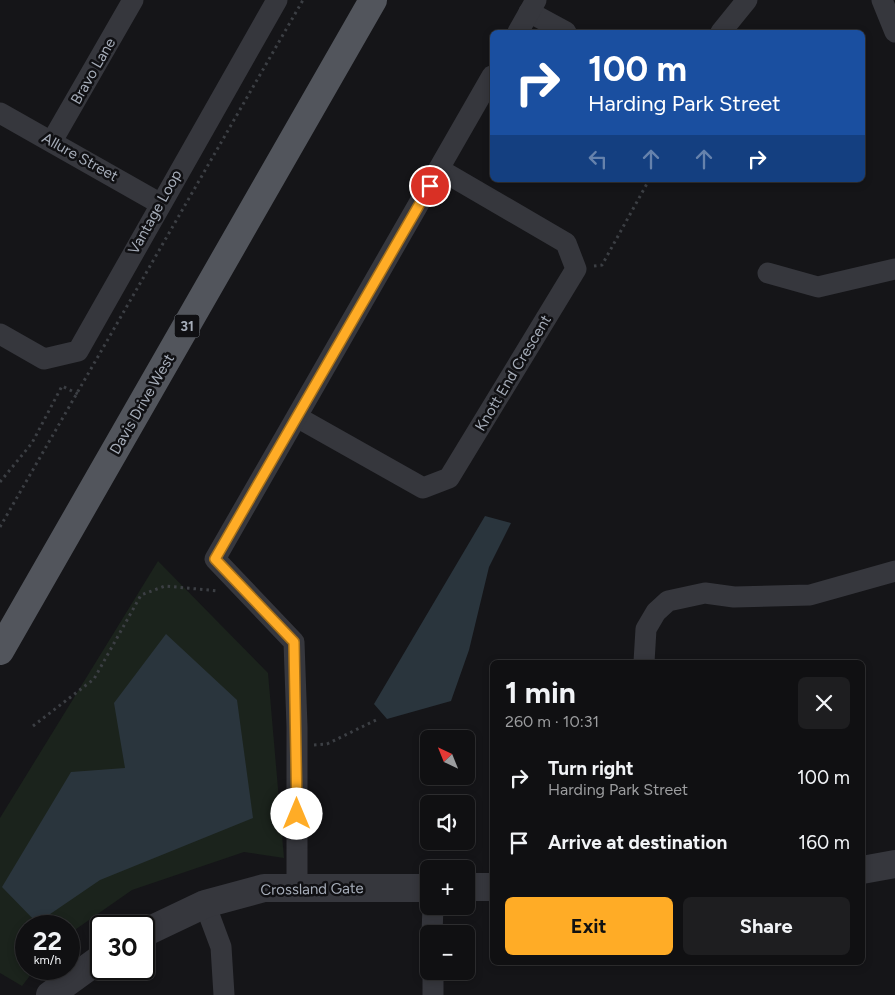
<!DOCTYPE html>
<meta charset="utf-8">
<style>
:root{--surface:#101012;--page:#1e1e20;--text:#f1f3f6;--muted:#9c9d9f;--line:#303032;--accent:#ffac26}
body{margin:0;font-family:Figtree,sans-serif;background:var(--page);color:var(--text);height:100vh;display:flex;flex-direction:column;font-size:19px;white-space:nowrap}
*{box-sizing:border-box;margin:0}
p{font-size:16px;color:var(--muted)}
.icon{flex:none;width:28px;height:28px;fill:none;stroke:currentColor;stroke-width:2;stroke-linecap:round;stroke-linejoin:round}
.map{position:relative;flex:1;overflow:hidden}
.sheet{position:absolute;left:490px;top:660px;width:375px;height:305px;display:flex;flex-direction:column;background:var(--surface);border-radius:8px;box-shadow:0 2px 8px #0003,0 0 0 1px var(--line)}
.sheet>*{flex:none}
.top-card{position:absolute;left:490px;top:30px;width:375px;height:152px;border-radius:8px;box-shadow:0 2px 8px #0003,0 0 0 1px var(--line);background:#1a4fa0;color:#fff;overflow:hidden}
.needle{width:32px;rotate:317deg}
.fabs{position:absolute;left:420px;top:730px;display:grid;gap:10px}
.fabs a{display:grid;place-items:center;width:55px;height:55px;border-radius:8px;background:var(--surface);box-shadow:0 2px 8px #0003,0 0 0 1px var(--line);font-size:25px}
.speed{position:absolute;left:15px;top:915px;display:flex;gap:10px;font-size:25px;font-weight:700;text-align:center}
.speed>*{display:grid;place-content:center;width:65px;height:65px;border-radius:50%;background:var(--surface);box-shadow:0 2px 8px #0003,0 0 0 1px var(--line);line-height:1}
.speed small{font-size:12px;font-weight:400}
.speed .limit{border:2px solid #111;border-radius:8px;background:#fff;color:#111}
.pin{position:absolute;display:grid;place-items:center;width:42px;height:42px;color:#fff;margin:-21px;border:2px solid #fff;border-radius:50%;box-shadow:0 1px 5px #0007}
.me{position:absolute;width:55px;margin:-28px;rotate:0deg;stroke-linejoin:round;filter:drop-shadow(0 0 4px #0008)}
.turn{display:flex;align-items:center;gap:18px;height:105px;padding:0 15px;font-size:22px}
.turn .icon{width:65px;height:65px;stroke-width:2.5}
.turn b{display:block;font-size:35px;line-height:42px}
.lanes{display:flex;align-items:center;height:48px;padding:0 15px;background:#0003;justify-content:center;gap:25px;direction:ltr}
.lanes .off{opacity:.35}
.round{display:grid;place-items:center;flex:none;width:52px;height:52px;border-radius:8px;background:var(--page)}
.overview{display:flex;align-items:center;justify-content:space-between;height:85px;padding:0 15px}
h1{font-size:30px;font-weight:700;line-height:38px}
.primary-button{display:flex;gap:10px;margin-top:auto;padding:10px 15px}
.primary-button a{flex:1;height:58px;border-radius:8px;background:var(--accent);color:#111;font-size:20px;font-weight:700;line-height:58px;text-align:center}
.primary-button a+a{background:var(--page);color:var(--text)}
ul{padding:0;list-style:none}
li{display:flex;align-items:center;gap:15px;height:65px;padding:0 15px}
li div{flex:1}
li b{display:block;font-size:19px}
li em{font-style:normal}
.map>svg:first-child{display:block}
.green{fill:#1b231c}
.water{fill:#2a353d}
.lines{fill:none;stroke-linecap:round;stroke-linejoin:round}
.path{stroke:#3c3f44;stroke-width:3;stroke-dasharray:2.5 4;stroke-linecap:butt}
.minor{stroke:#36373d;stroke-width:21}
.tertiary{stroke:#36373d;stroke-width:28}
.primary{stroke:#52555c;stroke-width:28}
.route-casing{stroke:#a67019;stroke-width:12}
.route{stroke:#ffac26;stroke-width:9}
.labels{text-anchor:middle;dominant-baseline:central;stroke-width:5;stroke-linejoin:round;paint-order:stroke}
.shield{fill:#101013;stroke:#797e87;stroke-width:1}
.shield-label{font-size:14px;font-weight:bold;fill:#a6adb9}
.street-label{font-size:15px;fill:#a6adb9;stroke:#101013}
</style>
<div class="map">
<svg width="895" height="995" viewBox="0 0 895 995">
<rect width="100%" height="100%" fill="#151518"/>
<polygon class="green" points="158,561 268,673 284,858 244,852 132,890 69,934 69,926 26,926 26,969 35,969 22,986 0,973 0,818"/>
<g class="water">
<polygon points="485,516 511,523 489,567 469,650 451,701 387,719 374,704"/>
<polygon points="166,634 237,700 253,818 100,880 37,923 2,887 71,772 125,768 114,703"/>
</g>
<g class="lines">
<g class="path">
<polyline points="594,266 602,265 649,180"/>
<polyline points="0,482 32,443 62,386 78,394"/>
<polyline points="0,527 303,0"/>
<polyline points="33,726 94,679 141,595 165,586 219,591"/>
<polyline points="314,745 327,744 376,720"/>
</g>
<g class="minor">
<polyline points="882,0 895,32"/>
<polyline points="529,12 566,32"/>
<polyline points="518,32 536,0"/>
<polyline points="721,32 747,0"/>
<polyline points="0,113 159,203"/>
<polyline points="52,141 133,0"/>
<polyline points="768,273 818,287 895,269"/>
<polyline points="0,334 44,359 78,351 277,0"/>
<polyline points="297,417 423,488 449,478 576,269 566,243 439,169"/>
<polyline points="644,662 646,629 656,612 668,601 705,593 734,597 810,595 895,571"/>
<polyline points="297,887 297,727 294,642 215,559 492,76"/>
<polyline points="205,904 221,947 224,995"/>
<polyline points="432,934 433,906"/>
<polyline points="433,971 433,995"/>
</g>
<g class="tertiary">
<polyline points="862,870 895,864"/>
<polyline points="466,887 492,887"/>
<polyline points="144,933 205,904 264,888 429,888"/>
<polyline points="50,995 101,958"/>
</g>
<polyline class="primary" points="0,651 373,0"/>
</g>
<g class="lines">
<defs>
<polyline id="route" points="297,814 294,642 215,559 430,186"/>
</defs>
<use href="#route" class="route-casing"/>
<use href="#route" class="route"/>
</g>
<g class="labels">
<rect class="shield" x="174.5" y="314.5" width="25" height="23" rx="4"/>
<g class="shield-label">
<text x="187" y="326">31</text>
</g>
<g class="street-label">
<text transform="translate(93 71) rotate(-60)">Bravo Lane</text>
<text transform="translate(80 157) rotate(29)">Allure Street</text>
<text transform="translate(155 212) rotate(-61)">Vantage Loop</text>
<text transform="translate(513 373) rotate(-59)">Knott End Crescent</text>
<text transform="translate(142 404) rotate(-60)">Davis Drive West</text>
<text transform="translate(312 889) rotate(-1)">Crossland Gate</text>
</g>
</g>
</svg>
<div class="fabs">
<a><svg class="needle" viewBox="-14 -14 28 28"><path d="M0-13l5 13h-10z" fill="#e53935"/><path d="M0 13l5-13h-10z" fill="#9c9d9f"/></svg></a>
<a><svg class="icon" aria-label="sound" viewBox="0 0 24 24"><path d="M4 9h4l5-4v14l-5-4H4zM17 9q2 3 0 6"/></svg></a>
<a>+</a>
<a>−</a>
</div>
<div class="speed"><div>22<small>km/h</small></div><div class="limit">30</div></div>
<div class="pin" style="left:430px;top:186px;background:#d93025"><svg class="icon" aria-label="arrive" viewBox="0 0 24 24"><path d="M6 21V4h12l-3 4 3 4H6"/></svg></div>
<svg class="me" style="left:297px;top:814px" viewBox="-20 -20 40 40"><circle r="19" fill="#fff"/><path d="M0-13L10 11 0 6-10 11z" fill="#ffac26"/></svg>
<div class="top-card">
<div class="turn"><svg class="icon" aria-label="right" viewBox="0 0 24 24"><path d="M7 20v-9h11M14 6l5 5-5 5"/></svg><div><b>100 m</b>Harding Park Street</div></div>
<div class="lanes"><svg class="icon off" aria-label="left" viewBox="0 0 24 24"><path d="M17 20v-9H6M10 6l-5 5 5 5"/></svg><svg class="icon off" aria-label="ahead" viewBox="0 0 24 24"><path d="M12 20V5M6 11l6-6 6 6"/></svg><svg class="icon off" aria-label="ahead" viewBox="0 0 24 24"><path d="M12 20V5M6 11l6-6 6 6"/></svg><svg class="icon" aria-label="right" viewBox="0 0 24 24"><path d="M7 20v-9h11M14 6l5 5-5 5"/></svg></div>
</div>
<section class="sheet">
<div class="overview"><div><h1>1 min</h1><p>260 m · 10:31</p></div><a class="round"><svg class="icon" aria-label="close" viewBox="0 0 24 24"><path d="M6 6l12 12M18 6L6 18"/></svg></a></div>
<ul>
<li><svg class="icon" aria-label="right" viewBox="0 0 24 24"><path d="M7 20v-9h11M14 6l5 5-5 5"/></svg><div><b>Turn right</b><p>Harding Park Street</p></div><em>100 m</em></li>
<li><svg class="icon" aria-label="arrive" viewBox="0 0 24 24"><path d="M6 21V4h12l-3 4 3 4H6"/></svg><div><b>Arrive at destination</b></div><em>160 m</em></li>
</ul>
<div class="primary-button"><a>Exit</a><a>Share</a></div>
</section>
</div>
